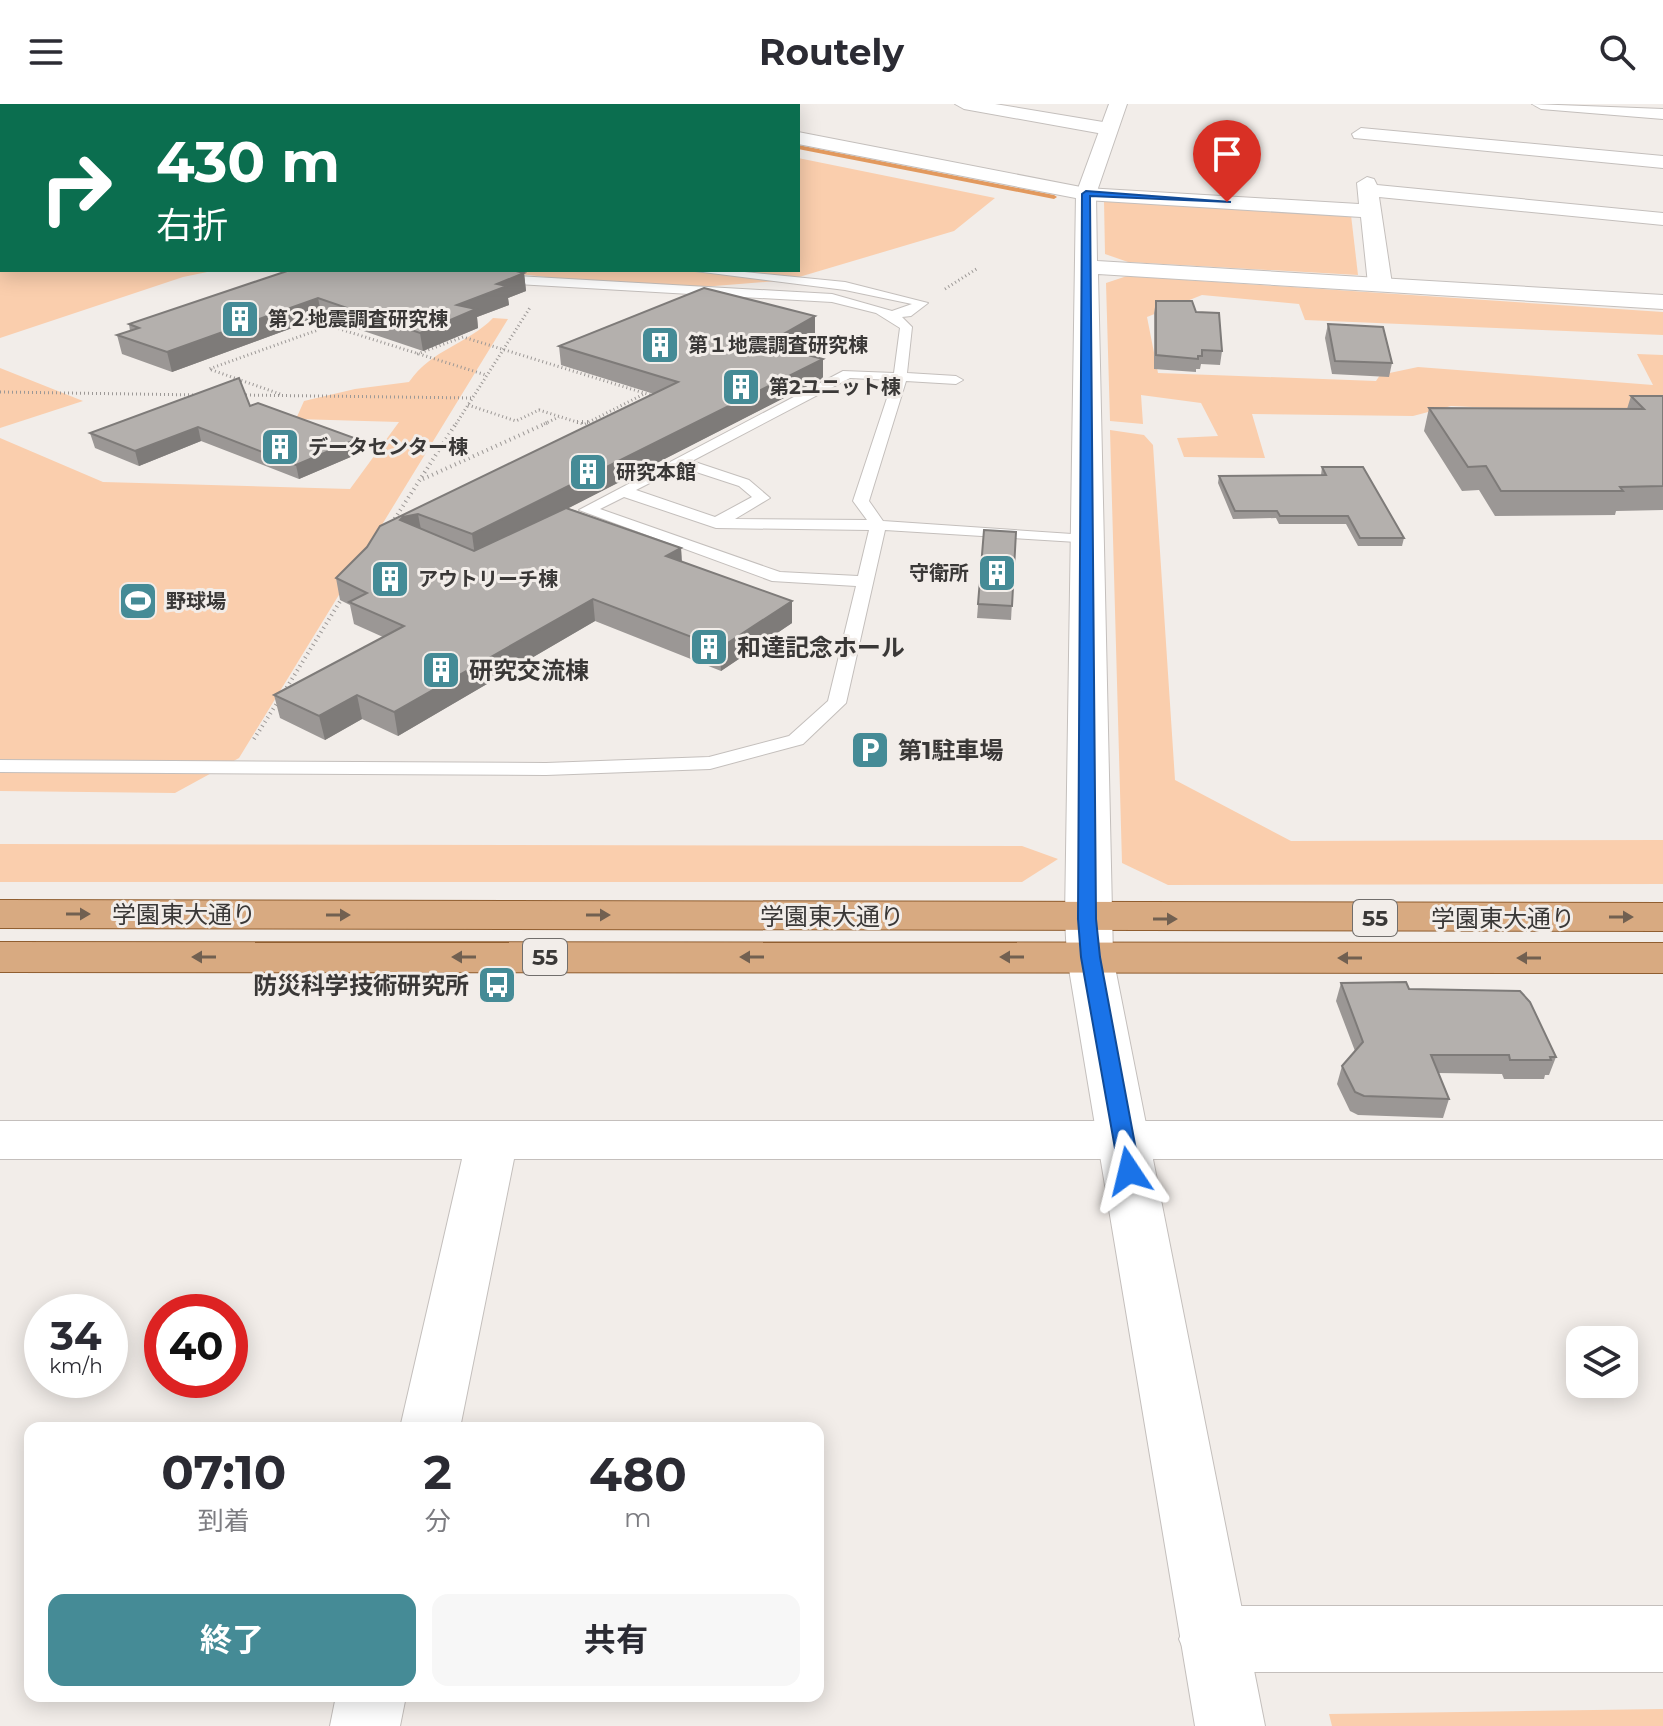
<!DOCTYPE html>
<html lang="ja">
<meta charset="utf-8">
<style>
:root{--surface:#fff;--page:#f7f7f7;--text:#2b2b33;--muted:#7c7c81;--accent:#458b96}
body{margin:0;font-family:Montserrat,"Noto Sans JP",sans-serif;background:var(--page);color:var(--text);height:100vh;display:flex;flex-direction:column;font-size:30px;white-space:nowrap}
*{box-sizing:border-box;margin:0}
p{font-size:26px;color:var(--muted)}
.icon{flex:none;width:44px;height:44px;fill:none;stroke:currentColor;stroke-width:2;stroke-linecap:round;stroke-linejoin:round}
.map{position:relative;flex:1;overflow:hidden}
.panel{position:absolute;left:24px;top:1318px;width:800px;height:280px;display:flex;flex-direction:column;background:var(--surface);border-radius:16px;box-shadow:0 4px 20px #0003}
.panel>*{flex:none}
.top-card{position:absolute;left:0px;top:0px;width:800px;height:168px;box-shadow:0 4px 20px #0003;background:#0b6e4f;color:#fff;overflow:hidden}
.fabs{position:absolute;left:1566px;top:1222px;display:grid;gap:16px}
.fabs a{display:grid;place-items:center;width:72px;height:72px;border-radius:16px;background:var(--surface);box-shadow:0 4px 20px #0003;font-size:40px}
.speed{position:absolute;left:24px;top:1190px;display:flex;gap:16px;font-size:40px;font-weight:700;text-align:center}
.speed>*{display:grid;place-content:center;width:104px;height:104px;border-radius:50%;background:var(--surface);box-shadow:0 4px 20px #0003;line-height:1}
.speed small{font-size:20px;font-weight:400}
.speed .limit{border:12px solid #d22;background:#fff;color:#111}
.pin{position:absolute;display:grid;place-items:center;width:68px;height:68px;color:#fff;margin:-82px -34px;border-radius:50% 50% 50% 0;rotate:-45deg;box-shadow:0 0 8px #0007}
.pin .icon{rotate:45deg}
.me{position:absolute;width:88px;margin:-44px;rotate:350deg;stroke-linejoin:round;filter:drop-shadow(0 0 6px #0008)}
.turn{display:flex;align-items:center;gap:28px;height:168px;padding:0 24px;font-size:36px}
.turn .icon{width:104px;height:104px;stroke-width:2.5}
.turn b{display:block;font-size:56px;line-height:68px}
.eta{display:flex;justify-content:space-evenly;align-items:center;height:136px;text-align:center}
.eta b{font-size:48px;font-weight:700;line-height:56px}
.primary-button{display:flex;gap:16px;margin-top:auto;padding:16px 24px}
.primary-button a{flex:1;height:92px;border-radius:16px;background:var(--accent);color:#fff;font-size:32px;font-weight:700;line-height:92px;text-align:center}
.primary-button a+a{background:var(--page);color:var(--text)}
header{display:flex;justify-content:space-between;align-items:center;height:104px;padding:0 24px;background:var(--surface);font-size:36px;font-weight:700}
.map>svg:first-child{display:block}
.green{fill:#facead}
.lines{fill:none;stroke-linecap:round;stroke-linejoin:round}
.stream{fill:#e2995e;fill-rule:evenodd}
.service-casing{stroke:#c4bfbc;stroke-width:2}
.minor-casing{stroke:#c4bfbc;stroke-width:2}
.tertiary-casing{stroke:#c4bfbc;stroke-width:2}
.primary-casing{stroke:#905e30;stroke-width:2}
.path-far1{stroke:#9c9896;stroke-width:3;stroke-dasharray:1 3;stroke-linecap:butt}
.path{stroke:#9c9896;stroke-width:4;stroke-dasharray:1 4;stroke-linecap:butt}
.service{fill:#fff;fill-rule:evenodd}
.minor{fill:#fff;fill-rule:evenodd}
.tertiary{fill:#fff;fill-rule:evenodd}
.primary{fill:#d8aa81;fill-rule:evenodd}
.wall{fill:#9b9795}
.shaded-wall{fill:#7e7b79}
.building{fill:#b4b0ad;stroke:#7e7b79;stroke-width:2}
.oneway{fill:#716051}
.route{fill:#1a73e8;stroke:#114b97;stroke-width:2}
.labels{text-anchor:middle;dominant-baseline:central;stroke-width:6;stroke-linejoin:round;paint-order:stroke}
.far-poi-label{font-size:20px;font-weight:bold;fill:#3a3837;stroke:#f2ede9;text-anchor:start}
.shield{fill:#f2ede9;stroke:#716e6c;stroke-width:2}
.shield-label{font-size:22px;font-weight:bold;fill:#3a3837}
.poi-label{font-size:24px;font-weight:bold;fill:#3a3837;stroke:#f2ede9;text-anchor:start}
.street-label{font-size:24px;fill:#3a3837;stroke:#f2ede9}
</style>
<header><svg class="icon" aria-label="menu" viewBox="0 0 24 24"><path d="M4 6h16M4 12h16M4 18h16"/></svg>Routely<svg class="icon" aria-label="search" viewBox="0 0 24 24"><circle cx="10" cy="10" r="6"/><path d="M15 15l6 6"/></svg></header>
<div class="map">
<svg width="1663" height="1622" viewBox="0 0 1663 1622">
<rect width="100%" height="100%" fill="#f2ede9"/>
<g class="green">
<polygon points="82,0 531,0 541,2 90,2"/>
<polygon points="798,54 995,94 954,127 789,176 665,186 484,166 798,166"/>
<polygon points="1104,96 1351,111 1358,171 1128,158 1105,150"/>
<polygon points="0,147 2,166 217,166 183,173 0,234"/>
<polygon points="1127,172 1663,208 1663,231 1305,216 1299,200 1202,191 1147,213 1158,269 1376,277 1380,271 1418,263 1653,281 1637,250 1663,251 1663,312 1451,302 1413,312 1252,310 1265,354 1184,353 1177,334 1218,332 1201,299 1141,291 1143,320 1110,317 1106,179"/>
<path d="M493 214 508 215 239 654 175 689 0 687V334L103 378 350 385 399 318 296 315 304 297 355 285 409 278C432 245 468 240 493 214Z"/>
<polygon points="0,264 83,297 0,324"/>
<polygon points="1110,326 1144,331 1153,341 1175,676 1291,737 1663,736 1663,780 1168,781 1122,759"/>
<polygon points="0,740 1022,742 1058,755 1022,778 0,778"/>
<polygon points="1663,1605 1663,1622 1332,1622 1329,1610"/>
</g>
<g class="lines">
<polygon class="stream" points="798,41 1054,91 1057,93 1054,95 798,45"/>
<defs>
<g id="service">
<polygon points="0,0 5,0 6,2 0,5"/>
<polygon points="2,35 2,41 0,42 0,36"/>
<rect x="0" y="141" width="2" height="6"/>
<path d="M725 166 845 178 928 199 911 212 902 213 912 223 907 269 956 272 963 276 956 280 906 277 869 397 883 417 1087 431 1095 436 1093 439 885 426 846 599 803 640 710 665 546 671 0 668V656L546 659 709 653 789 632 828 597 856 482 772 477 579 406 843 267 894 269 900 224 876 209 832 198 498 179 492 175 498 171 832 190 892 207 912 200 845 186 695 167ZM850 274 893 276 853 397 867 416 735 415 770 394 749 376 692 357ZM681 363 739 382 752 393 715 413 636 386ZM624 393 716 424 869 426 858 472 780 468 600 405Z"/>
</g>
<g id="minor">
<polygon points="535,0 562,0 563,2 537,2"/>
<polygon points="614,0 642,0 643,2 616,2"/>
<polygon points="955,0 995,0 1109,19 1118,25 1109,31 964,5"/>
<polygon points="1532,0 1663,5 1663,15 1541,5"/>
<polygon points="1361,24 1663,52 1663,64 1354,34 1352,30"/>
<polygon points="798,28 1086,84 1359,100 1357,79 1367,73 1374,75 1377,81 1663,109 1663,121 1379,93 1392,180 1380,187 1368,180 1361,113 1086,96 798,40"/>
<polygon points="0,1017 1663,1017 1663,1055 514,1055 460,1324 400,1324 462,1055 0,1055"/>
<polygon points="1213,1502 1663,1502 1663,1568 1213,1568 1189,1558 1179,1535 1189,1512"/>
<polygon points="336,1592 406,1592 400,1622 330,1622"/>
</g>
<polygon id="tertiary" points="1109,0 1127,0 1096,90 1097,157 1663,191 1663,205 1098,170 1113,853 1265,1622 1195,1622 1067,853 1065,815 1076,90"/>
<g id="primary">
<polygon points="0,796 1663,799 1663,827 0,824"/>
<polygon points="0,838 1663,839 1663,869 0,868"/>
</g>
</defs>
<use href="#service" class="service-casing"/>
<use href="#minor" class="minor-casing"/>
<use href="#tertiary" class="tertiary-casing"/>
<use href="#primary" class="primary-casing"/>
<g class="path-far1">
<polyline points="945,185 978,164"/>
<polyline points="308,215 486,271"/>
<polyline points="417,250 463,233 657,293"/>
<polyline points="0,288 200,291"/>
<polyline points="280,290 209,265 329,222"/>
<polyline points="242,291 472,294"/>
<polyline points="468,301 516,317 539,306 583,320"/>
<polyline points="456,320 531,202"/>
<polyline points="544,320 559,313"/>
<polyline points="585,320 644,290"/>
</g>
<g class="path">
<polyline points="577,318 589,318"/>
<polyline points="423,375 549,318"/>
<polyline points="392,419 457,318"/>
<polyline points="284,588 344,491"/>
<polyline points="254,635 279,596"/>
</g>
<use href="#service" class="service"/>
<use href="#minor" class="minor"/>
<use href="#tertiary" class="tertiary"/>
<use href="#primary" class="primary"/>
</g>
<g class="wall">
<polygon points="290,166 524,169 526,187 508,194 509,201 477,213 478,224 423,247 322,213 172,268 122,250 117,231 130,227 129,220"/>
<polygon points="1156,197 1196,208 1222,247 1220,261 1201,260 1200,265 1196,265 1196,268 1154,265 1154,209"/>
<polygon points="815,212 815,230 788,246 823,255 823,274 568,404 681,444 682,458 792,519 721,567 595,517 398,632 362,615 325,636 280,614 274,591 383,533 354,520 350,501 340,496 336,474 367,443 380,422 654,290 561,261 559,242"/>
<polygon points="1328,220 1392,259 1389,273 1332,270 1325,234"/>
<polygon points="1631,292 1663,292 1663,406 1616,407 1615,411 1495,412 1479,386 1462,387 1424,327 1429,304 1627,305"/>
<polygon points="250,302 360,349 299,375 201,337 139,362 95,344 90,329"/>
<polygon points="1322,363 1404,434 1402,442 1358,442 1346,420 1279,420 1276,414 1233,415 1218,379 1219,372 1321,371"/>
<polygon points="984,426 1016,428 1011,516 977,514"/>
<polygon points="1341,879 1409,885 1556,953 1549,971 1545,971 1544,975 1504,975 1502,970 1438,969 1449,995 1443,1014 1358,1011 1350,1007 1337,980 1342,962 1355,947 1336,897"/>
</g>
<g class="shaded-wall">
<polygon points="524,169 526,187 508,194 509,201 477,213 478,224 423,247 420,229 457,201 497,180"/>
<polygon points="318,194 322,213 172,268 167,248"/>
<polygon points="815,212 815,230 766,259 766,240"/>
<polygon points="823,255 823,274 475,452 472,430"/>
<polygon points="198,323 201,337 139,362 135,347"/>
<polygon points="357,335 360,349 299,375 296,361"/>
<polygon points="418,410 422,431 400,416 403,413"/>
<polygon points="681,444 682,466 666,452"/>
<polygon points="593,495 595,517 398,632 394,608"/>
<polygon points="792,497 792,519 721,567 720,544"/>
<polygon points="357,591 362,615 325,636 319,612"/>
</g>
<g class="building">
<polygon points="290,166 512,166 524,169 497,180 507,182 457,201 476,205 420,229 318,194 167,248 117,231 139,224 129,220"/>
<polygon points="704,184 815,212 766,240 823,255 472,430 418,410 403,413 400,416 474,447 566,404 681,444 666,452 792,497 720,544 593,495 394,608 357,591 319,612 274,591 404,522 349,498 367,489 336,474 367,443 380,422 678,278 559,242"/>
<polygon points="1156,197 1192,197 1196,208 1219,209 1222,247 1202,246 1202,252 1198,252 1198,255 1156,251"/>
<polygon points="1328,220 1383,223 1392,259 1335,257"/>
<polygon points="239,274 250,302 258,299 357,335 296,361 198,323 135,347 90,329"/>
<polygon points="1631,292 1663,292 1663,382 1620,383 1623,387 1501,387 1486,362 1468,363 1429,304 1644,305"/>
<polygon points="1322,363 1363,363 1404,434 1360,434 1348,412 1280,412 1277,407 1235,407 1219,372 1326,371"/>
<polygon points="984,426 1016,428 1012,502 978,500"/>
<polygon points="1406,878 1409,885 1520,887 1530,898 1556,953 1550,953 1551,956 1510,956 1509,951 1431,951 1449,995 1364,992 1355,988 1342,962 1363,938 1341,879"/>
</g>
<defs><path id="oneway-solid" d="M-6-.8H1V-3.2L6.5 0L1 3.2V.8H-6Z" transform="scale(2)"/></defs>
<g class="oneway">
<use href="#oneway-solid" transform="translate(78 810)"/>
<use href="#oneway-solid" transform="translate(338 811)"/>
<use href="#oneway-solid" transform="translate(598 811)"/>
<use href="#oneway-solid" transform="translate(1621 813)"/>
<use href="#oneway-solid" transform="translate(1165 815)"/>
<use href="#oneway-solid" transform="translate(204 853) rotate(180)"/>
<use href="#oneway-solid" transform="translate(464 853) rotate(180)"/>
<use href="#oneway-solid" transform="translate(752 853) rotate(180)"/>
<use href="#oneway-solid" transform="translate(1012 853) rotate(180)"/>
<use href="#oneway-solid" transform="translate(1350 854) rotate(-180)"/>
<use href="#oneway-solid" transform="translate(1529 854) rotate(-180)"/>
</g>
<polygon class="route" points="1086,87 1231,98 1090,92 1096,815 1100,853 1140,1067 1129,1075 1119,1067 1081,853 1078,815 1082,90"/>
<defs>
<symbol id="building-square" viewBox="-11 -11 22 22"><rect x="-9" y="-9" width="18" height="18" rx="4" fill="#458b96" stroke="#f2ede9"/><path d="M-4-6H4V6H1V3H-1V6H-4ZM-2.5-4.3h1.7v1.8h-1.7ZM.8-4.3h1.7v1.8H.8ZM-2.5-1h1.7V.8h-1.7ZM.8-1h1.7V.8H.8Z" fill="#fff"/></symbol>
<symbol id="stadium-square" viewBox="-11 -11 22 22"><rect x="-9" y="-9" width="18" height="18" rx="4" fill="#458b96" stroke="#f2ede9"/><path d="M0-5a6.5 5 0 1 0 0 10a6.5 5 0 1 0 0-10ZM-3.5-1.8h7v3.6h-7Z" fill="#fff"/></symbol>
<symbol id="parking-square" viewBox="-11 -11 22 22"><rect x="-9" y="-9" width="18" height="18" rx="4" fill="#458b96" stroke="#f2ede9"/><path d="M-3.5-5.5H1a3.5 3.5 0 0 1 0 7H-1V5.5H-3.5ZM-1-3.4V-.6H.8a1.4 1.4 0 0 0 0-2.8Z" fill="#fff"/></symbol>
<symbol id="bus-square" viewBox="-11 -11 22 22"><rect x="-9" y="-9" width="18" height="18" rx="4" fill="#458b96" stroke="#f2ede9"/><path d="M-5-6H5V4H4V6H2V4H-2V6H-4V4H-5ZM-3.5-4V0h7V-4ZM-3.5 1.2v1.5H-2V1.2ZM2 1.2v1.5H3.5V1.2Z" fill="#fff"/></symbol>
</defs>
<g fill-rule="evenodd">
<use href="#building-square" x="218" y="193" width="44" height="44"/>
<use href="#building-square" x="638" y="219" width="44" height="44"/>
<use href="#building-square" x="719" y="261" width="44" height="44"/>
<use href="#building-square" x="258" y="321" width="44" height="44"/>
<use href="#building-square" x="566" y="346" width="44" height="44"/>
<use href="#building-square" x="975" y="447" width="44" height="44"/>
<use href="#building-square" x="368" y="453" width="44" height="44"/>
<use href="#stadium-square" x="116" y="475" width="44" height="44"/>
<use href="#building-square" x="687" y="521" width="44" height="44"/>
<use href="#building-square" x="419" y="544" width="44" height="44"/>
<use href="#parking-square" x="848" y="624" width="44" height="44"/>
<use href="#bus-square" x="475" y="859" width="44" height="44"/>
</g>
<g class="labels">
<g class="far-poi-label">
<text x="268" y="215">第２地震調査研究棟</text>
<text x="688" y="241">第１地震調査研究棟</text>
<text x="769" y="283">第2ユニット棟</text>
<text x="308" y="343">データセンター棟</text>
<text x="616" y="368">研究本館</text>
<text x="969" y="469" text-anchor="end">守衛所</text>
<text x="418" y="475">アウトリーチ棟</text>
<text x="166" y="497">野球場</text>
</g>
<g class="shield">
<rect x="1353" y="796" width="44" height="36" rx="6"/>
<rect x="523" y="835" width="44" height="36" rx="6"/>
</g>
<g class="shield-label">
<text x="1375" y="814">55</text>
<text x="545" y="853">55</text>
</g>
<g class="poi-label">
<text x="737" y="543">和達記念ホール</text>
<text x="469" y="566">研究交流棟</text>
<text x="898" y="646">第1駐車場</text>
<text x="469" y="881" text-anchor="end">防災科学技術研究所</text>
</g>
<g class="street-label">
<text x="184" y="810">学園東大通り</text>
<text x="832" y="812">学園東大通り</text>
<text x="1503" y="814">学園東大通り</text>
</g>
</g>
</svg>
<div class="fabs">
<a><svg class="icon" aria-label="layers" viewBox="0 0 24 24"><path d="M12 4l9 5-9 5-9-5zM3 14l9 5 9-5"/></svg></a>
</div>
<div class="speed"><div>34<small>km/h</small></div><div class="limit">40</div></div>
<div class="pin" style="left:1227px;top:98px;background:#d93025"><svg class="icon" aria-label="arrive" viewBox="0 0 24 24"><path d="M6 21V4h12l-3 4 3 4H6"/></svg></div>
<svg class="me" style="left:1129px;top:1067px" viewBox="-20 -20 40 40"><path d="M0-17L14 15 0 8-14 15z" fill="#1a73e8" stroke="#fff" stroke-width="4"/></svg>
<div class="top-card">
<div class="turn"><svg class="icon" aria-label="right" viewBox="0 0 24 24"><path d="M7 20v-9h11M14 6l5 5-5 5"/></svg><div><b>430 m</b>右折</div></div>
</div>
<section class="panel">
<div class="eta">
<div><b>07:10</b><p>到着</p></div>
<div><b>2</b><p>分</p></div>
<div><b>480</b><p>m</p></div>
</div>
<div class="primary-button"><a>終了</a><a>共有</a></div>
</section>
</div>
